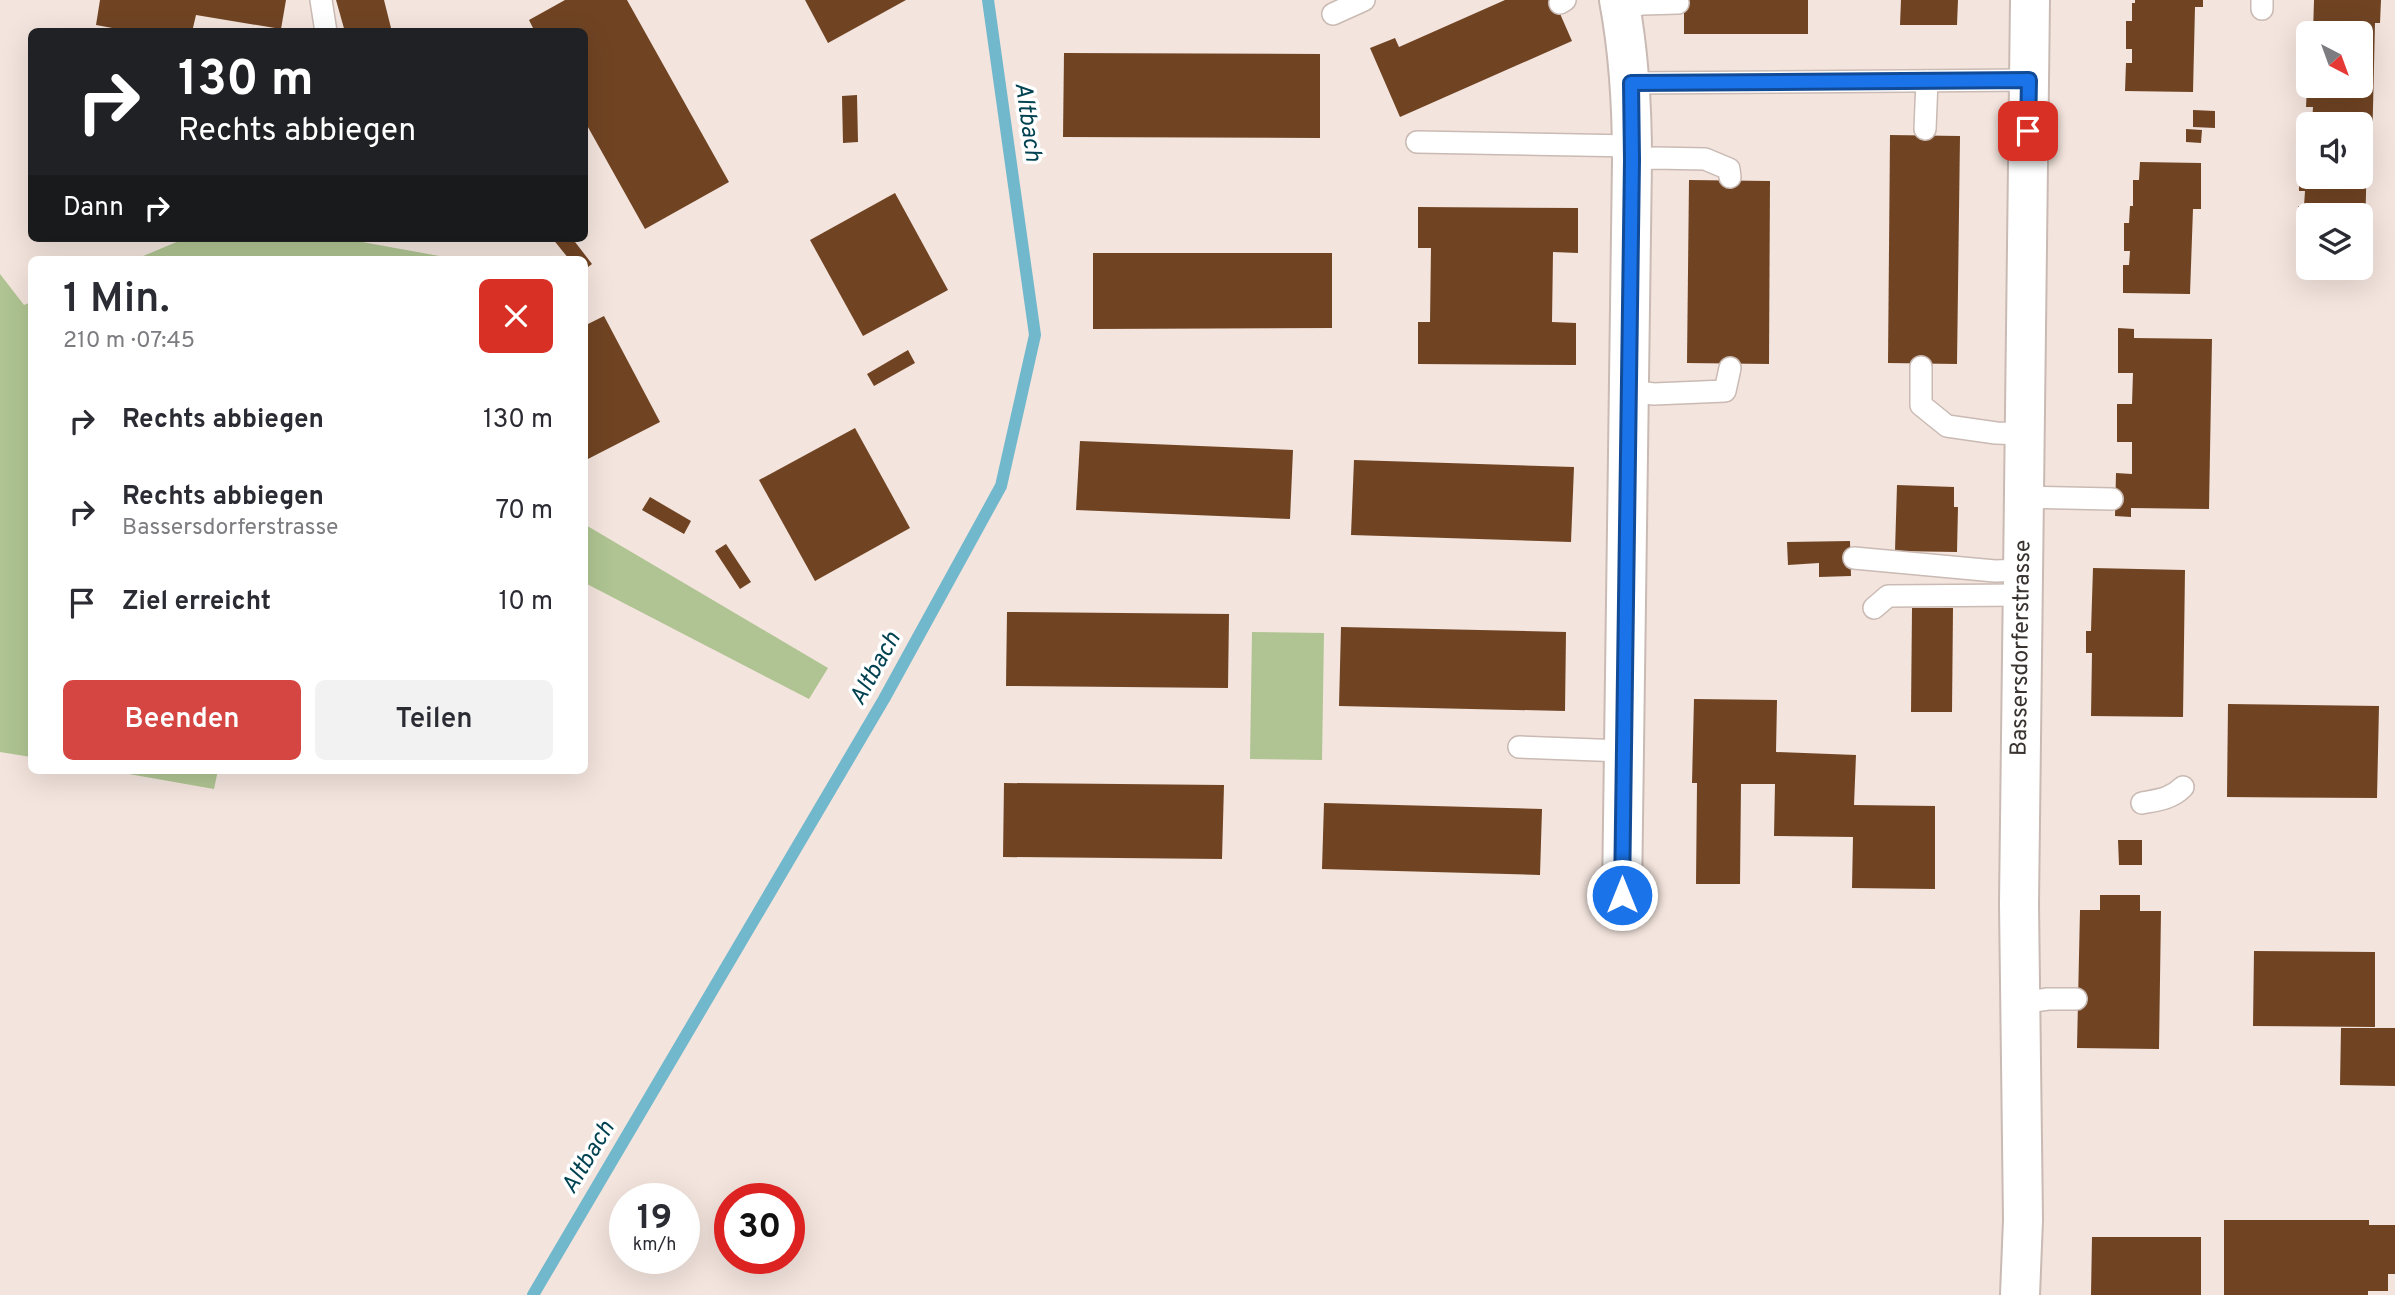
<!DOCTYPE html>
<html lang="de">
<meta charset="utf-8">
<style>
:root{--surface:#fff;--page:#f2f2f3;--text:#2b2b33;--muted:#7c7c81;--accent:#d54642}
body{margin:0;font-family:Overpass,sans-serif;background:var(--page);color:var(--text);height:100vh;display:flex;flex-direction:column;font-size:26px;white-space:nowrap}
*{box-sizing:border-box;margin:0}
p{font-size:23px;color:var(--muted)}
.icon{flex:none;width:38px;height:38px;fill:none;stroke:currentColor;stroke-width:2;stroke-linecap:round;stroke-linejoin:round}
.map{position:relative;flex:1;overflow:hidden}
.drawer{position:absolute;left:28px;top:256px;width:560px;height:518px;display:flex;flex-direction:column;background:var(--surface);border-radius:10px;box-shadow:0 7px 28px #0002}
.drawer>*{flex:none}
.top-card{position:absolute;left:28px;top:28px;width:560px;height:214px;border-radius:10px;box-shadow:0 7px 28px #0002;background:#202124;color:#fff;overflow:hidden}
.needle{width:46px;rotate:139deg}
.tools{position:absolute;left:2296px;top:21px;display:grid;gap:14px}
.tools a{display:grid;place-items:center;width:77px;height:77px;border-radius:10px;background:var(--surface);box-shadow:0 7px 28px #0002;font-size:35px}
.speed{position:absolute;left:609px;top:1183px;display:flex;gap:14px;font-size:35px;font-weight:700;text-align:center}
.speed>*{display:grid;place-content:center;width:91px;height:91px;border-radius:50%;background:var(--surface);box-shadow:0 7px 28px #0002;line-height:1}
.speed small{font-size:18px;font-weight:400}
.speed .limit{border:10px solid #d22;background:#fff;color:#111}
.pin{position:absolute;display:grid;place-items:center;width:60px;height:60px;color:#fff;margin:-30px;border-radius:14px;box-shadow:0 4px 10px #0006}
.me{position:absolute;width:77px;margin:-38px;rotate:0deg;stroke-linejoin:round;filter:drop-shadow(0 0 5px #0008)}
.turn{display:flex;align-items:center;gap:24px;height:147px;padding:0 35px;font-size:32px}
.turn .icon{width:91px;height:91px;stroke-width:2.5}
.turn b{display:block;font-size:49px;line-height:60px}
.then{display:flex;align-items:center;height:66px;padding:0 35px;background:#0003;gap:14px;font-size:26px}
.round{display:grid;place-items:center;flex:none;width:74px;height:74px;border-radius:10px;background:var(--page)}
.summary{display:flex;align-items:center;justify-content:space-between;height:119px;padding:0 35px}
h1{font-size:42px;font-weight:600;line-height:52px}
.primary-button{display:flex;gap:14px;margin-top:auto;padding:14px 35px}
.primary-button a{flex:1;height:80px;border-radius:10px;background:var(--accent);color:#fff;font-size:28px;font-weight:600;line-height:80px;text-align:center}
.primary-button a+a{background:var(--page);color:var(--text)}
ul{padding:0;list-style:none}
li{display:flex;align-items:center;gap:21px;height:91px;padding:0 35px}
li div{flex:1}
li b{display:block;font-size:26px}
li em{font-style:normal}
.map>svg:first-child{display:block}
.green{fill:#afc492}
.lines{fill:none;stroke-linecap:round;stroke-linejoin:round}
.stream{stroke:#71b8cc;stroke-width:12}
.building{fill:#704423}
.service-casing{stroke:#c9bab3;stroke-width:24}
.minor-casing{stroke:#c9bab3;stroke-width:42}
.tertiary-casing{stroke:#c9bab3;stroke-width:42}
.service{stroke:#fff;stroke-width:21}
.minor{stroke:#fff;stroke-width:38}
.tertiary{stroke:#fff;stroke-width:38}
.route-casing{stroke:#114b97;stroke-width:18}
.route{stroke:#1a73e8;stroke-width:12}
.labels{text-anchor:middle;dominant-baseline:central;stroke-width:7;stroke-linejoin:round;paint-order:stroke}
.street-label{font-size:23px;fill:#393330;stroke:#fff}
.water-label{font-size:24px;font-style:italic;fill:#004251;stroke:#fff}
</style>
<div class="map">
<svg width="2395" height="1295" viewBox="0 0 2395 1295">
<rect width="100%" height="100%" fill="#f3e4dd"/>
<g class="green">
<polygon points="186,238 340,238 456,259 136,259"/>
<polygon points="0,274 24,305 31,302 31,757 0,752"/>
<polygon points="584,524 828,668 809,699 585,583"/>
<polygon points="1252,632 1324,633 1322,760 1250,759"/>
<polygon points="106,770 218,770 214,789"/>
</g>
<g class="lines">
<polyline class="stream" points="533,1295 884,699 1001,486 1035,335 988,0"/>
</g>
<g class="building">
<polygon points="100,0 286,0 281,29 196,15 192,32 134,32 96,25"/>
<polygon points="336,0 384,0 392,32 345,32"/>
<polygon points="565,0 627,0 729,182 645,229 584,120 584,32 535,32 529,20"/>
<polygon points="805,0 906,0 828,43"/>
<polygon points="1505,0 1554,0 1572,41 1400,117 1370,48 1395,38 1399,47"/>
<rect x="1684" y="0" width="124" height="34"/>
<polygon points="1901,0 1958,0 1957,25 1900,25"/>
<polygon points="2135,0 2203,0 2203,7 2195,7 2193,92 2125,91 2126,63 2132,63 2132,49 2126,49 2126,21 2132,21 2132,3 2135,3"/>
<polygon points="2314,0 2381,0 2380,23 2375,23 2372,150 2367,150 2365,236 2361,235 2361,215 2308,215 2308,234 2298,234 2298,206 2304,206 2305,191 2299,191 2299,164 2305,164 2306,118 2308,118 2308,177 2361,177 2361,124 2312,124 2313,107 2306,107 2307,86 2361,86 2361,33 2313,33"/>
<polygon points="1064,53 1320,54 1320,138 1063,137"/>
<polygon points="857,95 858,142 843,143 842,96"/>
<polygon points="2193,110 2215,111 2215,128 2193,127"/>
<polygon points="2186,129 2202,130 2201,143 2186,142"/>
<polygon points="1890,135 1960,136 1957,364 1888,363"/>
<polygon points="2140,162 2201,163 2201,209 2193,209 2190,294 2123,293 2123,265 2129,265 2130,251 2124,251 2124,223 2129,223 2130,206 2133,206 2133,180 2139,180"/>
<polygon points="1689,180 1770,181 1769,364 1687,363"/>
<polygon points="895,193 948,290 863,336 810,240"/>
<polygon points="1418,207 1578,208 1578,253 1553,252 1552,322 1576,323 1576,365 1418,364 1418,322 1430,322 1431,248 1418,248"/>
<polygon points="552,238 572,238 592,264 584,270 584,259 569,259"/>
<polygon points="1093,253 1332,253 1332,328 1093,329"/>
<polygon points="604,316 660,422 584,461 584,326"/>
<polygon points="2118,328 2134,329 2134,338 2212,339 2209,509 2131,508 2131,517 2115,516 2116,473 2132,474 2132,442 2117,442 2117,404 2132,404 2133,373 2118,373"/>
<polygon points="908,350 915,363 874,386 867,374"/>
<polygon points="855,428 910,528 815,581 759,480"/>
<polygon points="1080,441 1293,450 1290,519 1076,510"/>
<polygon points="1354,460 1574,467 1571,542 1351,535"/>
<polygon points="1897,485 1954,487 1954,507 1958,507 1957,552 1895,551"/>
<polygon points="650,497 691,521 684,534 642,510"/>
<polygon points="1850,541 1851,576 1819,577 1819,563 1788,565 1787,542"/>
<polygon points="726,544 751,582 740,589 715,551"/>
<polygon points="2093,568 2185,570 2183,717 2091,716 2092,653 2086,653 2086,631 2091,631"/>
<polygon points="1912,608 1953,608 1952,712 1911,712"/>
<polygon points="1007,612 1229,614 1228,688 1006,686"/>
<polygon points="1341,627 1566,632 1565,711 1339,706"/>
<polygon points="1694,699 1777,700 1776,752 1856,755 1854,805 1935,806 1935,889 1852,888 1853,837 1774,836 1775,784 1741,784 1740,884 1696,884 1697,783 1692,783"/>
<polygon points="2228,704 2379,706 2377,798 2227,797"/>
<polygon points="1004,783 1224,785 1222,859 1003,857"/>
<polygon points="1324,803 1542,809 1540,875 1322,869"/>
<polygon points="2118,840 2142,840 2142,865 2119,865"/>
<polygon points="2100,895 2140,895 2140,911 2161,911 2159,1049 2077,1048 2080,910 2100,910"/>
<polygon points="2254,951 2375,952 2375,1027 2253,1026"/>
<polygon points="2341,1028 2395,1028 2395,1086 2340,1085"/>
<polygon points="2224,1220 2369,1220 2369,1225 2395,1225 2395,1274 2388,1274 2388,1291 2368,1291 2368,1295 2224,1295"/>
<polygon points="2092,1237 2201,1237 2201,1295 2091,1295"/>
</g>
<g class="lines">
<defs>
<g id="service">
<polyline points="321,0 326,32"/>
<polyline points="1560,3 1565,0"/>
<polyline points="1620,8 1643,4 1678,3"/>
<polyline points="2262,9 2262,0"/>
<polyline points="1333,14 1364,0"/>
<polyline points="1631,83 2029,80"/>
<polyline points="1925,129 1927,81"/>
<polyline points="1417,142 1632,146"/>
<polyline points="1632,160 1655,158 1705,159 1729,169 1730,177"/>
<polyline points="1921,367 1921,405 1947,426 1996,433 2025,434"/>
<polyline points="1628,391 1654,394 1725,391 1730,368"/>
<polyline points="2024,497 2112,499"/>
<polyline points="1854,558 1995,571 2023,570"/>
<polyline points="1874,608 1888,596 2023,595"/>
<polyline points="1519,747 1623,751"/>
<path d="M2142 803C2158 800 2171 799 2183 787"/>
<polyline points="2020,1003 2048,999 2076,999"/>
</g>
<path id="minor" d="M1619 0C1629 53 1632 106 1632 160L1622 895"/>
<polyline id="tertiary" points="2020,1295 2023,1220 2019,904 2030,0"/>
</defs>
<use href="#service" class="service-casing"/>
<use href="#minor" class="minor-casing"/>
<use href="#tertiary" class="tertiary-casing"/>
<use href="#service" class="service"/>
<use href="#minor" class="minor"/>
<use href="#tertiary" class="tertiary"/>
</g>
<g class="lines">
<defs>
<polyline id="route" points="1622,895 1632,160 1631,83 2029,80 2028,131"/>
</defs>
<use href="#route" class="route-casing"/>
<use href="#route" class="route"/>
</g>
<g class="labels">
<g class="street-label">
<text transform="translate(2022 648) rotate(-89)">Bassersdorferstrasse</text>
</g>
<g class="water-label">
<text transform="translate(1027 122) rotate(82)">Altbach</text>
<text transform="translate(876 669) rotate(-61)">Altbach</text>
<text transform="translate(589 1158) rotate(-59)">Altbach</text>
</g>
</g>
</svg>
<div class="tools">
<a><svg class="needle" viewBox="-14 -14 28 28"><path d="M0-13l5 13h-10z" fill="#e53935"/><path d="M0 13l5-13h-10z" fill="#7c7c81"/></svg></a>
<a><svg class="icon" aria-label="sound" viewBox="0 0 24 24"><path d="M4 9h4l5-4v14l-5-4H4zM17 9q2 3 0 6"/></svg></a>
<a><svg class="icon" aria-label="layers" viewBox="0 0 24 24"><path d="M12 4l9 5-9 5-9-5zM3 14l9 5 9-5"/></svg></a>
</div>
<div class="speed"><div>19<small>km/h</small></div><div class="limit">30</div></div>
<div class="pin" style="left:2028px;top:131px;background:#d93025"><svg class="icon" aria-label="arrive" viewBox="0 0 24 24"><path d="M6 21V4h12l-3 4 3 4H6"/></svg></div>
<svg class="me" style="left:1622px;top:895px" viewBox="-20 -20 40 40"><circle r="17" fill="#1a73e8" stroke="#fff" stroke-width="3"/><path d="M0-11L8 9 0 5-8 9z" fill="#fff"/></svg>
<div class="top-card">
<div class="turn"><svg class="icon" aria-label="right" viewBox="0 0 24 24"><path d="M7 20v-9h11M14 6l5 5-5 5"/></svg><div><b>130 m</b>Rechts abbiegen</div></div>
<div class="then">Dann<svg class="icon" aria-label="right" viewBox="0 0 24 24"><path d="M7 20v-9h11M14 6l5 5-5 5"/></svg></div>
</div>
<section class="drawer">
<div class="summary"><div><h1>1 Min.</h1><p>210 m · 07:45</p></div><a class="round" style="background:#d93025;color:#fff"><svg class="icon" aria-label="close" viewBox="0 0 24 24"><path d="M6 6l12 12M18 6L6 18"/></svg></a></div>
<ul>
<li><svg class="icon" aria-label="right" viewBox="0 0 24 24"><path d="M7 20v-9h11M14 6l5 5-5 5"/></svg><div><b>Rechts abbiegen</b></div><em>130 m</em></li>
<li><svg class="icon" aria-label="right" viewBox="0 0 24 24"><path d="M7 20v-9h11M14 6l5 5-5 5"/></svg><div><b>Rechts abbiegen</b><p>Bassersdorferstrasse</p></div><em>70 m</em></li>
<li><svg class="icon" aria-label="arrive" viewBox="0 0 24 24"><path d="M6 21V4h12l-3 4 3 4H6"/></svg><div><b>Ziel erreicht</b></div><em>10 m</em></li>
</ul>
<div class="primary-button"><a>Beenden</a><a>Teilen</a></div>
</section>
</div>
